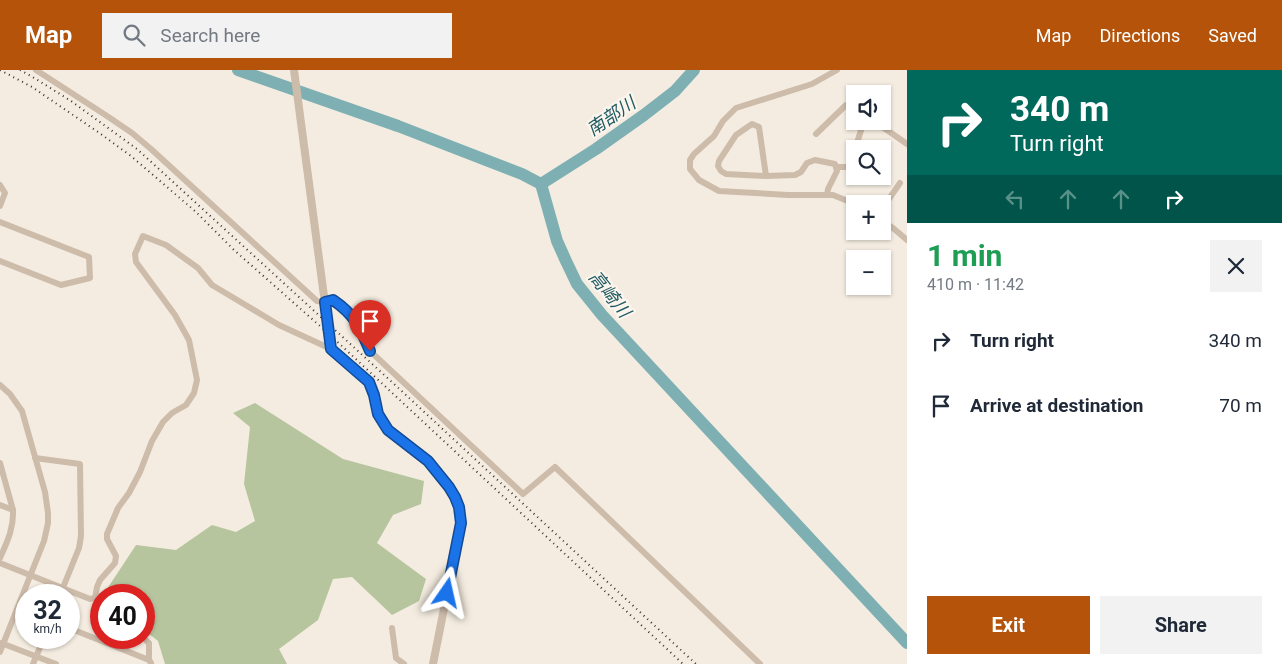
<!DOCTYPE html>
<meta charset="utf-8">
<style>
:root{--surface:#fff;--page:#f2f2f3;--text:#1f2937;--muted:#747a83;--accent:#b45309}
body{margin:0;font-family:Roboto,"Noto Sans JP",sans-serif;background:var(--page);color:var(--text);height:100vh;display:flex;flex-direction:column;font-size:19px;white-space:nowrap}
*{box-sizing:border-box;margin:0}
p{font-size:16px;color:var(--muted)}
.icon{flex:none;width:28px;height:28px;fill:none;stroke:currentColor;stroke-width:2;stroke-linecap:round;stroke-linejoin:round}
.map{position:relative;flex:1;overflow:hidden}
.panel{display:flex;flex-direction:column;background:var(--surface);width:375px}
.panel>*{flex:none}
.guide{background:#00695c;color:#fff;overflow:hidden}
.controls{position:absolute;left:846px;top:15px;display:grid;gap:10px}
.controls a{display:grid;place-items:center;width:45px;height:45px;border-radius:0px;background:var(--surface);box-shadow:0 1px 4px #0004;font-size:25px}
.speed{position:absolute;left:15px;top:514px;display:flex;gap:10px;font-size:25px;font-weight:700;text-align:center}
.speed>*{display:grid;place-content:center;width:65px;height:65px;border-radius:50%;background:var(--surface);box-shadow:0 1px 4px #0004;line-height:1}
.speed small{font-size:12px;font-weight:400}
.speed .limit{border:8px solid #d22;background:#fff;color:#111}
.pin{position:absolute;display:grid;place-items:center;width:42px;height:42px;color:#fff;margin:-51px -21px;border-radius:50% 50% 50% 0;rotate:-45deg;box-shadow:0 0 5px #0007}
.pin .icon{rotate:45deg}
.me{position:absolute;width:55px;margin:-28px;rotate:11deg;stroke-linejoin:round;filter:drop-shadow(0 0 4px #0008)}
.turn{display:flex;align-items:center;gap:18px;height:105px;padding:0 20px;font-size:22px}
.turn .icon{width:65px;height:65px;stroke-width:2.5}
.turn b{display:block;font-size:35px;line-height:42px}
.lanes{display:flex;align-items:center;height:48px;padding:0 20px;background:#0003;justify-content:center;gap:25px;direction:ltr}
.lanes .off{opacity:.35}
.round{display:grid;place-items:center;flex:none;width:52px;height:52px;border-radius:0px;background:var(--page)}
.head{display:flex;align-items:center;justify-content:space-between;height:85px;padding:0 20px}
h1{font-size:30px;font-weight:700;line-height:38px;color:#1e9e55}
.action{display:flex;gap:10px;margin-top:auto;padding:10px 20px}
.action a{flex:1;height:58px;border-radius:0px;background:var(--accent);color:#fff;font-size:20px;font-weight:700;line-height:58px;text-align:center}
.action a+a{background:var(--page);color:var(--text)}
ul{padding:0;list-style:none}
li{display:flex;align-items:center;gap:15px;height:65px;padding:0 20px}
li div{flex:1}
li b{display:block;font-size:19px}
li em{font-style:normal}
header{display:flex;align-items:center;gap:30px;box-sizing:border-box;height:70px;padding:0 25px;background:var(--accent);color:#fff}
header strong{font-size:24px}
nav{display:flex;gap:28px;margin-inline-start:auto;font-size:18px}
.search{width:350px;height:45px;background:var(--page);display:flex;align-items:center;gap:12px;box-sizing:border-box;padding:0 18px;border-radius:0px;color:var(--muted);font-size:19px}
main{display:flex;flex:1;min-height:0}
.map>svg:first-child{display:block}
.green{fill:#b7c59f}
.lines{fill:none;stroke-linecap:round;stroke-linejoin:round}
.river{stroke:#7eb0b3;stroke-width:12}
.minor{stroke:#cebcab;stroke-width:6}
.tertiary{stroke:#cebcab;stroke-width:8}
.rail{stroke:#3b302a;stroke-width:2;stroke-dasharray:1 4;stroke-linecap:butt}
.route-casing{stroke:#114b97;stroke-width:12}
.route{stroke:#1a73e8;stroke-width:9}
.labels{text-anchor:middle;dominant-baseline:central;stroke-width:4.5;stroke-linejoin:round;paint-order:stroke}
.water-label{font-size:18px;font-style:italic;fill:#1d5960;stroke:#fbf5ee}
</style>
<header>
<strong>Map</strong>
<div class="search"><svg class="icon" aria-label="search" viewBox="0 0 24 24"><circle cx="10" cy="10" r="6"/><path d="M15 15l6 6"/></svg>Search here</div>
<nav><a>Map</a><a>Directions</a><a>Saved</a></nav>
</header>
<main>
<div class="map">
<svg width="907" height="594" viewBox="0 0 907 594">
<rect width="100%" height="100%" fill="#f4ece0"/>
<polygon class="green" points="255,333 343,389 424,411 421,434 393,445 377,473 426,509 419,531 392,545 352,507 333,509 318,550 279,579 287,594 165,594 158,571 144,560 144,525 103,525 136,475 176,480 212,455 236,462 255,451 244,414 250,357 233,343"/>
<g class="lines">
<g class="river">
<polyline points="238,0 398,56 522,104 541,114 557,171 566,191 577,214 602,245 907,573"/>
<polyline points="541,114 596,79 644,45 675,21 694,0"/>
</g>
<g class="minor">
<path d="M36 0 107 46 132 63 151 79 317 231 325 232 333 230C355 245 361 257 370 281L523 424 555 397 760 594"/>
<polyline points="837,0 812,14 736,38 723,51 714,66 694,84 690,90 690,99 699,110 719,121 788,125 833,125 855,134"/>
<polyline points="874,51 907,74"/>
<polyline points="816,64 846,35 855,40"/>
<polyline points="855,79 864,51"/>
<polyline points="836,97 855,97"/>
<polyline points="766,106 759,57 752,54 736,65 719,91 718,96 721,101 726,104 766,106 795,105 801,102 807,93 815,90 835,94 837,101 828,119 827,125"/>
<polyline points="0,115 5,123 0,136"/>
<polyline points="882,139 900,113"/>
<polyline points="882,151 893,158 907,170"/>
<polyline points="0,152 89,187 90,208 61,215 0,191"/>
<polyline points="0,315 10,324 22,341 45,422 48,443 48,453 44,471 0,582"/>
<polyline points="35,388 80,394 81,466 79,478 60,525"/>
<path d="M0 393 13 440C14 458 7 472 0 488"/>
<polyline points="0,435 13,440"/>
<polyline points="0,493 90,529 95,528 97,517 100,510 115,493 116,486 107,469 107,464 118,438 129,423 140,402 152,371 163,352 172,343 186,335 194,323 197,310 189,270 175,245 136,192 135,184 143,166 166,175 198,198 212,215 279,255 331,279"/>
<polyline points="69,558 149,590"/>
<polyline points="392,558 396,588 404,594"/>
<polyline points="143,568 149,573 149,590 151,593"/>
<polyline points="1,573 56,594"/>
<polyline points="33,594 44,568"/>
</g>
<polyline class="tertiary" points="294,0 331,279 369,312 374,325 378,344 388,360 428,391 449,417 455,427 459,437 461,453 433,594"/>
<g class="rail">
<polyline points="0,0 32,17 98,62 131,86 196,142 234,180 329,264 683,594"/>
<polyline points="20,0 36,9 71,31 137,79 393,313 696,594"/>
</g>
</g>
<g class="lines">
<defs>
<path id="route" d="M370 281C360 257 355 245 333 230L325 232 331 279 369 312 374 325 378 344 388 360 428 391 449 417 455 427 459 437 461 453 447 523"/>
</defs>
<use href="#route" class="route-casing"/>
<use href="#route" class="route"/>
</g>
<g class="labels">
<g class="water-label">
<text transform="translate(611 46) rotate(-34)">南部川</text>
<text transform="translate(610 224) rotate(51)">高崎川</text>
</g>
</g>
</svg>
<div class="controls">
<a><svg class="icon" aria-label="sound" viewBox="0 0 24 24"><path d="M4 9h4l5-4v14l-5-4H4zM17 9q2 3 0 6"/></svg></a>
<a><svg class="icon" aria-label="search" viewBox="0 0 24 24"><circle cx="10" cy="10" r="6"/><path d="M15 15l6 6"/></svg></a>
<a>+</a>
<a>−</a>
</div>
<div class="speed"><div>32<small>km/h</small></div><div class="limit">40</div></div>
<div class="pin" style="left:370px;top:281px;background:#d93025"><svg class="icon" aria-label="arrive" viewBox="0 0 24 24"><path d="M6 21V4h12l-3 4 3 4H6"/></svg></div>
<svg class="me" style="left:447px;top:523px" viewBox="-20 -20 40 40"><path d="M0-17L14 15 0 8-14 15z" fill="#1a73e8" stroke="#fff" stroke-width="4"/></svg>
</div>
<section class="panel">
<div class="guide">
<div class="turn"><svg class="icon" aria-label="right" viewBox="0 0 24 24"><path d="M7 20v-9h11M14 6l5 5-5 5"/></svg><div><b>340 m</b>Turn right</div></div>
<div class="lanes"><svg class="icon off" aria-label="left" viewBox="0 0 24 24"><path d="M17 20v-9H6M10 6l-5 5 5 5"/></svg><svg class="icon off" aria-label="ahead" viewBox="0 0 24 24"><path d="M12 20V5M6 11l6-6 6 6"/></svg><svg class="icon off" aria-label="ahead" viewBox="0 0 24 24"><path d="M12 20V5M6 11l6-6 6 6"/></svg><svg class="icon" aria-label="right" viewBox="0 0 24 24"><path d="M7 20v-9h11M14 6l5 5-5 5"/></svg></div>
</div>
<div class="head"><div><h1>1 min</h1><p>410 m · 11:42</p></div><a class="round"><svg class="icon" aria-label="close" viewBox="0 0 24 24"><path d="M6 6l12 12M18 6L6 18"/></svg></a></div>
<ul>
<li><svg class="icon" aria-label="right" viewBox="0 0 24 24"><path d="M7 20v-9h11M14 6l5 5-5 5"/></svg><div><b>Turn right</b></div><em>340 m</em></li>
<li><svg class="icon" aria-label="arrive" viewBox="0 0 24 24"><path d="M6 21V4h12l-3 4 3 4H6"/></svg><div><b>Arrive at destination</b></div><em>70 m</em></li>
</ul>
<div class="action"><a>Exit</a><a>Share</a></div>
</section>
</main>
